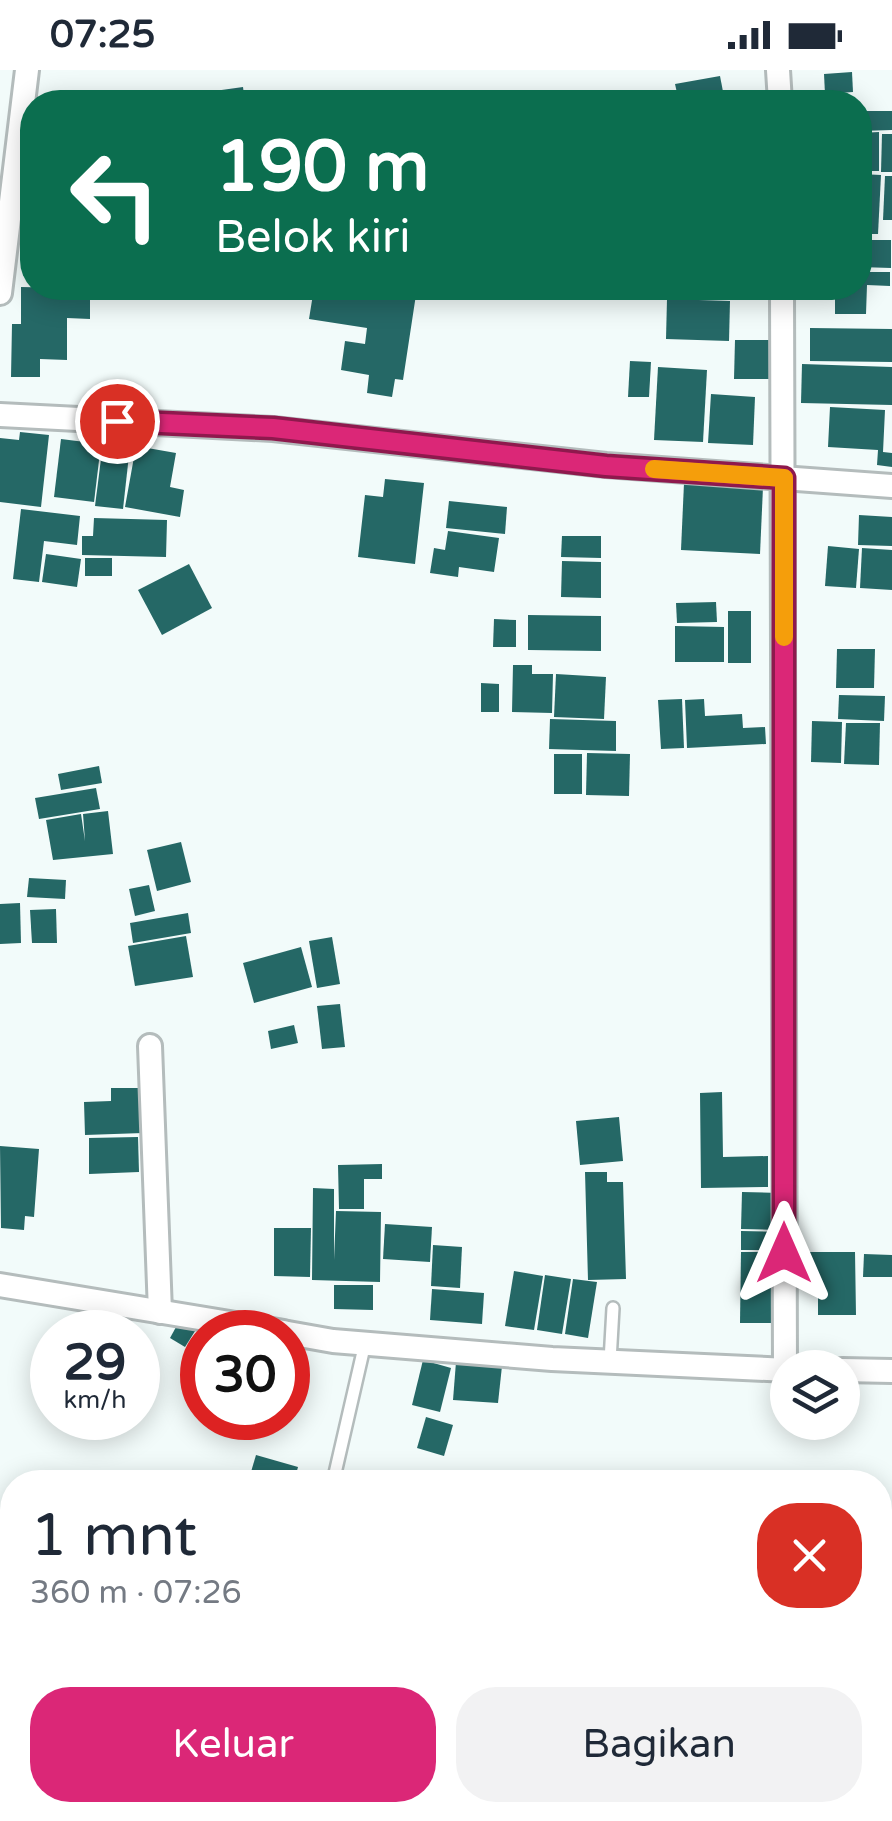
<!DOCTYPE html>
<html lang="id">
<meta charset="utf-8">
<style>
:root{--surface:#fff;--page:#f2f2f3;--text:#1f2937;--muted:#747a83;--accent:#db2777}
body{margin:0;font-family:"Varela Round",sans-serif;background:var(--page);color:var(--text);height:100vh;display:flex;flex-direction:column;font-size:38px;white-space:nowrap}
*{box-sizing:border-box;margin:0}
p{font-size:32px;color:var(--muted)}
.icon{flex:none;width:55px;height:55px;fill:none;stroke:currentColor;stroke-width:2;stroke-linecap:round;stroke-linejoin:round}
.map{position:relative;flex:1;overflow:hidden}
.sheet{position:absolute;left:0px;top:1400px;width:892px;height:352px;display:flex;flex-direction:column;background:var(--surface);border-radius:40px 40px 0 0;box-shadow:0 5px 25px #0003}
.sheet>*{flex:none}
.banner{position:absolute;left:20px;top:20px;width:852px;height:210px;border-radius:40px;box-shadow:0 5px 25px #0003;background:#0b6e4f;color:#fff;overflow:hidden}
.fabs{position:absolute;left:770px;top:1280px;display:grid;gap:20px}
.fabs a{display:grid;place-items:center;width:90px;height:90px;border-radius:50%;background:var(--surface);box-shadow:0 5px 25px #0003;font-size:50px}
.speed{position:absolute;left:30px;top:1240px;display:flex;gap:20px;font-size:50px;font-weight:700;text-align:center}
.speed>*{display:grid;place-content:center;width:130px;height:130px;border-radius:50%;background:var(--surface);box-shadow:0 5px 25px #0003;line-height:1}
.speed small{font-size:25px;font-weight:400}
.speed .limit{border:15px solid #d22;background:#fff;color:#111}
.pin{position:absolute;display:grid;place-items:center;width:85px;height:85px;color:#fff;margin:-42px;border:5px solid #fff;border-radius:50%;box-shadow:0 2px 10px #0007}
.me{position:absolute;width:110px;margin:-55px;rotate:0deg;stroke-linejoin:round;filter:drop-shadow(0 0 8px #0008)}
.turn{display:flex;align-items:center;gap:35px;height:210px;padding:0 30px;font-size:45px}
.turn .icon{width:130px;height:130px;stroke-width:2.5}
.turn b{display:block;font-size:70px;line-height:85px}
.round{display:grid;place-items:center;flex:none;width:105px;height:105px;border-radius:40px;background:var(--page)}
.head{display:flex;align-items:center;justify-content:space-between;height:170px;padding:0 30px}
h1{font-size:60px;font-weight:600;line-height:75px}
.action{display:flex;gap:20px;margin-top:auto;padding:20px 30px}
.action a{flex:1;height:115px;border-radius:40px;background:var(--accent);color:#fff;font-size:40px;font-weight:600;line-height:115px;text-align:center}
.action a+a{background:var(--page);color:var(--text)}
.status{display:flex;justify-content:space-between;align-items:center;height:70px;padding:0 50px;background:var(--surface);direction:ltr}
.status svg{height:28px;fill:currentColor}
.map>svg:first-child{display:block}
.building{fill:#256866}
.lines{fill:none;stroke-linecap:round;stroke-linejoin:round}
.service-casing{stroke:#b4bcbc;stroke-width:16}
.minor-casing{stroke:#b4bcbc;stroke-width:28}
.service{stroke:#fff;stroke-width:11}
.minor{stroke:#fff;stroke-width:22}
.route-casing{stroke:#8e194d;stroke-width:25}
.route{stroke:#db2777;stroke-width:18}
.slow{stroke:#f59e0b;stroke-width:18}
</style>
<div class="status"><b>07:25</b><svg viewBox="0 0 49 12"><path d="M0 12V9h3v3zM5 12V6h3v6zM10 12V3h3v9zM15 12V0h3v12zM26 1h20v11H26zM47 4h2v5h-2z"/></svg></div>
<div class="map">
<svg width="892" height="1751" viewBox="0 0 892 1751">
<rect width="100%" height="100%" fill="#f2fbfa"/>
<g class="building">
<polygon points="852,2 853,22 825,24 824,4"/>
<polygon points="720,6 725,32 679,32 675,14"/>
<polygon points="243,17 245,32 194,32 193,24"/>
<polygon points="91,20 92,32 67,32 66,22"/>
<polygon points="860,41 892,41 892,60 860,61"/>
<polygon points="879,62 879,101 860,101 860,63"/>
<polygon points="882,64 892,64 892,102 881,102"/>
<polygon points="860,104 881,105 878,164 860,164"/>
<polygon points="885,106 892,106 892,150 883,150"/>
<polygon points="860,170 891,170 891,198 860,197"/>
<polygon points="860,202 890,202 890,216 867,215 866,244 835,244 835,218 860,218"/>
<polygon points="21,217 67,218 66,228 90,229 90,249 67,248 67,290 40,289 40,307 11,307 12,254 21,254"/>
<polygon points="314,218 417,218 403,310 395,309 392,327 367,323 369,305 341,300 345,271 365,274 367,258 309,249"/>
<rect x="636" y="218" width="106" height="7"/>
<polygon points="667,229 730,231 729,271 666,269"/>
<polygon points="810,258 892,259 892,292 810,291"/>
<polygon points="735,270 775,270 775,309 734,309"/>
<polygon points="630,291 651,292 649,327 628,327"/>
<polygon points="802,294 892,297 892,335 801,333"/>
<polygon points="658,297 707,300 703,372 654,370"/>
<polygon points="711,324 755,327 753,375 708,373"/>
<polygon points="830,337 885,340 883,382 892,383 892,397 877,395 878,380 828,377"/>
<polygon points="20,362 49,365 41,437 0,432 0,368 19,370"/>
<polygon points="61,369 101,374 94,432 54,427"/>
<polygon points="136,376 176,383 170,417 184,420 180,447 125,437"/>
<polygon points="102,381 129,385 123,439 95,436"/>
<polygon points="385,409 424,413 415,494 358,487 365,425 383,427"/>
<polygon points="684,413 763,417 760,484 681,480"/>
<polygon points="449,431 507,437 505,464 446,458"/>
<polygon points="21,439 80,446 77,475 44,471 39,512 13,509"/>
<polygon points="859,445 892,447 892,476 858,475"/>
<polygon points="94,448 167,450 166,487 82,485 82,466 93,466"/>
<polygon points="448,461 499,468 494,502 459,497 458,507 430,503 434,478 445,480"/>
<polygon points="562,466 601,466 601,488 561,487"/>
<polygon points="828,476 859,479 856,518 825,516"/>
<polygon points="862,478 892,480 892,520 860,518"/>
<polygon points="46,484 81,489 77,517 42,512"/>
<rect x="85" y="488" width="27" height="18"/>
<polygon points="562,491 601,492 601,528 561,527"/>
<polygon points="189,494 212,538 162,565 138,520"/>
<polygon points="716,532 717,552 677,553 676,533"/>
<rect x="728" y="541" width="23" height="52"/>
<polygon points="528,545 601,546 601,581 528,580"/>
<polygon points="494,549 516,550 516,577 493,577"/>
<polygon points="675,556 724,557 724,592 675,592"/>
<polygon points="837,579 875,579 874,618 836,618"/>
<polygon points="513,595 532,595 532,604 553,604 552,643 512,642"/>
<polygon points="556,604 606,607 604,649 554,647"/>
<polygon points="481,613 499,614 499,642 481,642"/>
<polygon points="839,625 885,626 884,651 838,649"/>
<polygon points="682,629 684,678 661,679 658,630"/>
<polygon points="704,629 705,646 742,644 743,658 765,657 766,674 687,678 685,630"/>
<polygon points="550,649 616,651 616,681 549,679"/>
<polygon points="812,651 842,652 841,693 811,692"/>
<polygon points="846,653 880,653 879,695 844,694"/>
<polygon points="587,683 630,684 629,726 586,725"/>
<rect x="554" y="684" width="28" height="40"/>
<polygon points="99,696 102,713 61,720 58,704"/>
<polygon points="96,718 100,739 39,749 35,728"/>
<polygon points="108,741 113,784 53,790 46,750 81,744 85,771 83,744"/>
<polygon points="181,772 191,812 157,821 147,780"/>
<polygon points="29,808 66,810 65,829 27,827"/>
<polygon points="149,815 155,841 135,846 129,819"/>
<polygon points="20,833 21,873 0,874 0,834"/>
<polygon points="56,839 57,873 32,873 30,840"/>
<polygon points="188,843 191,863 133,873 130,853"/>
<polygon points="186,866 193,907 135,916 128,876"/>
<polygon points="332,867 340,914 317,918 309,871"/>
<polygon points="301,877 312,917 254,933 243,893"/>
<polygon points="340,934 345,977 322,979 317,936"/>
<polygon points="294,955 298,973 271,979 268,961"/>
<polygon points="111,1018 142,1018 143,1063 85,1065 84,1032 111,1031"/>
<polygon points="722,1022 723,1087 768,1086 768,1117 701,1118 700,1023"/>
<polygon points="619,1047 623,1091 580,1095 576,1051"/>
<polygon points="138,1067 139,1102 89,1104 89,1068"/>
<polygon points="0,1076 39,1079 34,1147 25,1146 24,1160 1,1158"/>
<polygon points="382,1094 382,1109 364,1109 364,1139 339,1139 338,1095"/>
<polygon points="585,1102 607,1102 607,1112 623,1112 626,1209 588,1210"/>
<polygon points="313,1118 334,1119 334,1190 336,1141 381,1142 380,1212 312,1210"/>
<polygon points="742,1122 780,1123 780,1160 741,1159"/>
<polygon points="385,1154 432,1157 430,1192 383,1189"/>
<polygon points="274,1158 311,1158 310,1207 274,1206"/>
<polygon points="741,1161 778,1162 778,1180 741,1180"/>
<polygon points="433,1175 462,1177 460,1218 431,1216"/>
<polygon points="741,1182 777,1182 776,1253 740,1253"/>
<polygon points="804,1182 855,1182 856,1245 818,1245 818,1211 804,1211"/>
<polygon points="864,1184 892,1185 892,1207 863,1207"/>
<polygon points="514,1201 543,1206 534,1260 505,1256"/>
<polygon points="545,1205 571,1209 562,1264 537,1260"/>
<polygon points="573,1209 597,1212 588,1268 565,1264"/>
<polygon points="334,1215 373,1215 373,1240 334,1239"/>
<polygon points="432,1219 484,1223 482,1254 430,1250"/>
<polygon points="181,1248 197,1258 185,1277 170,1268"/>
<polygon points="423,1290 451,1298 440,1342 412,1335"/>
<polygon points="456,1292 502,1296 498,1333 453,1330"/>
<polygon points="426,1347 453,1355 444,1386 417,1378"/>
<polygon points="256,1385 298,1397 294,1412 248,1412"/>
</g>
<g class="lines">
<defs>
<g id="service">
<polyline points="610,1291 613,1238"/>
<polyline points="333,1412 365,1273"/>
</g>
<g id="minor">
<polyline points="778,0 780,32"/>
<polyline points="782,218 785,1299"/>
<polyline points="0,223 27,0"/>
<polyline points="0,345 273,359 606,395 892,416"/>
<polyline points="150,976 160,1242"/>
<polyline points="0,1215 284,1262"/>
<polyline points="288,1263 333,1271 552,1289 788,1300"/>
<polyline points="842,1300 892,1301"/>
</g>
</defs>
<use href="#service" class="service-casing"/>
<use href="#minor" class="minor-casing"/>
<use href="#service" class="service"/>
<use href="#minor" class="minor"/>
</g>
<g class="lines">
<defs>
<polyline id="route" points="117,351 273,358 606,396 784,408 784,1183"/>
</defs>
<use href="#route" class="route-casing"/>
<use href="#route" class="route"/>
<polyline class="slow" points="654,399 784,408 784,567"/>
</g>
</svg>
<div class="fabs">
<a><svg class="icon" aria-label="layers" viewBox="0 0 24 24"><path d="M12 4l9 5-9 5-9-5zM3 14l9 5 9-5"/></svg></a>
</div>
<div class="speed"><div>29<small>km/h</small></div><div class="limit">30</div></div>
<div class="pin" style="left:117px;top:351px;background:#d93025"><svg class="icon" aria-label="arrive" viewBox="0 0 24 24"><path d="M6 21V4h12l-3 4 3 4H6"/></svg></div>
<svg class="me" style="left:784px;top:1183px" viewBox="-20 -20 40 40"><path d="M0-17L14 15 0 8-14 15z" fill="#db2777" stroke="#fff" stroke-width="4"/></svg>
<div class="banner">
<div class="turn"><svg class="icon" aria-label="left" viewBox="0 0 24 24"><path d="M17 20v-9H6M10 6l-5 5 5 5"/></svg><div><b>190 m</b>Belok kiri</div></div>
</div>
<section class="sheet">
<div class="head"><div><h1>1 mnt</h1><p>360 m · 07:26</p></div><a class="round" style="background:#d93025;color:#fff"><svg class="icon" aria-label="close" viewBox="0 0 24 24"><path d="M6 6l12 12M18 6L6 18"/></svg></a></div>
<div class="action"><a>Keluar</a><a>Bagikan</a></div>
</section>
</div>
